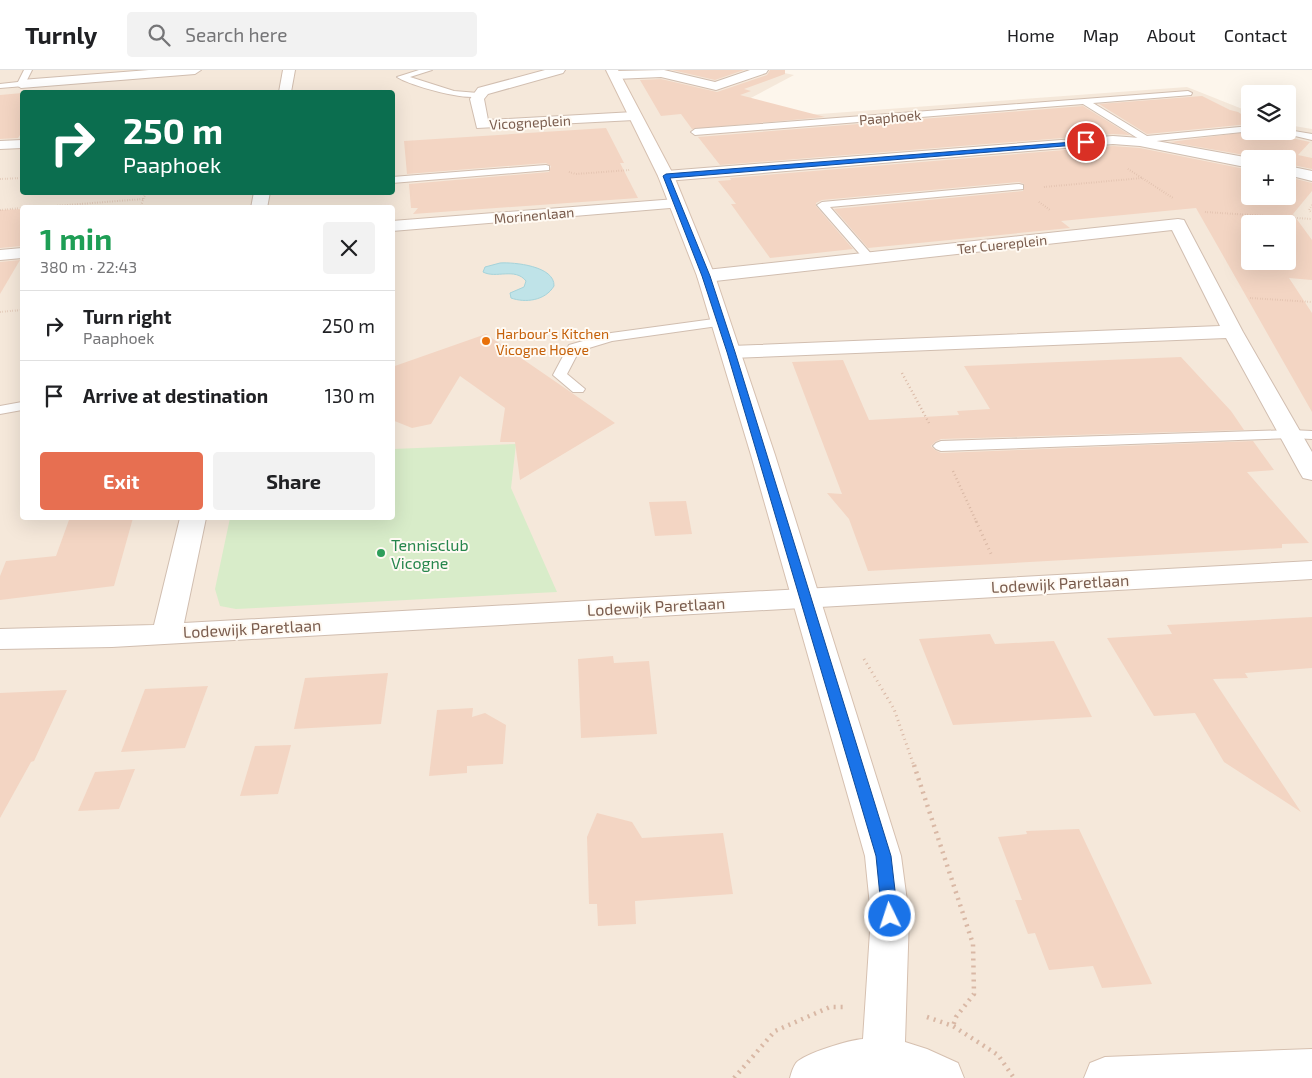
<!DOCTYPE html>
<meta charset="utf-8">
<style>
:root{--surface:#fff;--page:#f2f2f2;--text:#202124;--muted:#757577;--line:#e0e0e0;--accent:#e76f51}
body{margin:0;font-family:"Exo 2",sans-serif;background:var(--page);color:var(--text);height:100vh;display:flex;flex-direction:column;font-size:19px;white-space:nowrap}
*{box-sizing:border-box;margin:0}
p{font-size:16px;color:var(--muted)}
.icon{flex:none;width:28px;height:28px;fill:none;stroke:currentColor;stroke-width:2;stroke-linecap:round;stroke-linejoin:round}
.map{position:relative;flex:1;overflow:hidden}
.sheet{position:absolute;left:20px;top:135px;width:375px;height:315px;display:flex;flex-direction:column;background:var(--surface);border-radius:5px;box-shadow:0 5px 20px #0002}
.sheet>*{flex:none}
.banner{position:absolute;left:20px;top:20px;width:375px;height:105px;border-radius:5px;box-shadow:0 5px 20px #0002;background:#0b6e4f;color:#fff;overflow:hidden}
.buttons{position:absolute;left:1241px;top:15px;display:grid;gap:10px}
.buttons a{display:grid;place-items:center;width:55px;height:55px;border-radius:5px;background:var(--surface);box-shadow:0 5px 20px #0002;font-size:25px}
.pin{position:absolute;display:grid;place-items:center;width:42px;height:42px;color:#fff;margin:-21px;border:2px solid #fff;border-radius:50%;box-shadow:0 1px 5px #0007}
.me{position:absolute;width:55px;margin:-28px;rotate:356deg;stroke-linejoin:round;filter:drop-shadow(0 0 4px #0008)}
.turn{display:flex;align-items:center;gap:18px;height:105px;padding:0 20px;font-size:22px}
.turn .icon{width:65px;height:65px;stroke-width:2.5}
.turn b{display:block;font-size:35px;line-height:42px}
.round{display:grid;place-items:center;flex:none;width:52px;height:52px;border-radius:5px;background:var(--page)}
.overview{display:flex;align-items:center;justify-content:space-between;height:85px;padding:0 20px}
h1{font-size:30px;font-weight:700;line-height:38px;color:#1e9e55}
.primary-button{display:flex;gap:10px;margin-top:auto;padding:10px 20px}
.primary-button a{flex:1;height:58px;border-radius:5px;background:var(--accent);color:#fff;font-size:20px;font-weight:700;line-height:58px;text-align:center}
.primary-button a+a{background:var(--page);color:var(--text)}
ul{padding:0;list-style:none}
li{display:flex;align-items:center;gap:15px;height:70px;padding:0 20px;border-top:1px solid var(--line)}
li div{flex:1}
li b{display:block;font-size:19px}
li em{font-style:normal}
header{display:flex;align-items:center;gap:30px;box-sizing:border-box;height:70px;padding:0 25px;background:var(--surface);border-bottom:1px solid var(--line)}
header strong{font-size:24px}
nav{display:flex;gap:28px;margin-inline-start:auto;font-size:18px}
.search{width:350px;height:45px;background:var(--page);display:flex;align-items:center;gap:12px;box-sizing:border-box;padding:0 18px;border-radius:5px;color:var(--muted);font-size:19px}
.map>svg:first-child{display:block}
.residential{fill:#f5e8da;fill-rule:evenodd}
.green{fill:#d8ecc9}
.water{fill:#bfe3e8;stroke:#a5d3da}
.building{fill:#f3d5c3;fill-rule:evenodd}
.lines{fill:none;stroke-linecap:round;stroke-linejoin:round}
.lane-casing{stroke:#d1beb0;stroke-width:2}
.street-casing{stroke:#d1beb0;stroke-width:2}
.secondary-casing{stroke:#d6c0b0;stroke-width:2}
.path-far3{stroke:#d9b8a5;stroke-width:2;stroke-dasharray:0.5 2;stroke-linecap:butt}
.path-far2{stroke:#d9b8a5;stroke-width:2.5;stroke-dasharray:1 3;stroke-linecap:butt}
.path-far1{stroke:#d9b8a5;stroke-width:3;stroke-dasharray:1 4;stroke-linecap:butt}
.path{stroke:#d9b8a5;stroke-width:4.5;stroke-dasharray:2 5;stroke-linecap:butt}
.lane{fill:#fff;fill-rule:evenodd}
.street{fill:#fff;fill-rule:evenodd}
.secondary{fill:#fff;fill-rule:evenodd}
.route{fill:#1a73e8;stroke:#114b97}
.food-dot{fill:#e8710a;stroke:#fffaf3;stroke-width:2}
.leisure-dot{fill:#2e9e5b;stroke:#fffaf3;stroke-width:2}
.labels{text-anchor:middle;dominant-baseline:central;stroke-width:4;stroke-linejoin:round;paint-order:stroke}
.far-street-label{font-size:14px;fill:#7a5c4d;stroke:#fffaf3}
.far-food-label{font-size:14px;fill:#c56008;stroke:#fffaf3;text-anchor:start}
.leisure-label{font-size:16px;fill:#27864d;stroke:#fffaf3;text-anchor:start}
.street-label{font-size:16px;fill:#7a5c4d;stroke:#fffaf3}
</style>
<header>
<strong>Turnly</strong>
<div class="search"><svg class="icon" aria-label="search" viewBox="0 0 24 24"><circle cx="10" cy="10" r="6"/><path d="M15 15l6 6"/></svg>Search here</div>
<nav><a>Home</a><a>Map</a><a>About</a><a>Contact</a></nav>
</header>
<div class="map">
<svg width="1312" height="1008" viewBox="0 0 1312 1008">
<rect width="100%" height="100%" fill="#fdf6ec"/>
<path class="residential" d="M0 0H770L794 5 730 39 765 48 1187 17 1250 42V61H1288V55L1312 59V1008H0ZM22 22H392V122H22ZM1250 89H1288V126H1250ZM22 138H392V448H22ZM1250 154H1288V191H1250Z"/>
<polygon class="green" points="516,374 511,418 557,522 256,538 236,539 220,536 215,519 230,448 392,448 393,379"/>
<path class="water" d="M500 193C514 192 555 196 554 216 545 231 525 233 511 228L510 223 524 217 526 211C515 197 496 209 483 202L485 197Z"/>
<g class="building">
<polygon points="672,0 744,0 715,10"/>
<polygon points="770,0 785,0 785,4 744,19 751,21 740,25 825,47 692,59 681,44 661,46 640,10 661,9 717,22 767,5"/>
<polygon points="22,23 22,62 18,68 0,69 0,25"/>
<polygon points="1202,26 1230,40 1238,42 1250,50 1250,54 1147,64 1099,34"/>
<polygon points="1083,36 1130,65 1113,64 720,95 698,67"/>
<polygon points="606,58 624,93 620,93 638,128 413,144 418,138 411,138 409,114 549,102 551,96 546,93 407,104 404,71"/>
<polygon points="1254,61 1272,61 1282,66 1310,72 1298,85 1312,88 1312,99 1288,94 1288,89 1252,89 1250,86 1170,72"/>
<path d="M1113 76 1140 78 1250 100V126H1288V107L1312 113V121L1293 144 1312 170V210L1289 208 1312 243V342L1196 138 1061 151 1070 158 868 178 834 139 1023 121 1024 114 1019 112 822 130 816 133V136L853 179 770 188 731 134H736L718 111 731 110 730 108ZM1250 154H1288V191H1250Z"/>
<polygon points="22,139 22,176 0,178 0,140"/>
<polygon points="20,190 0,224 0,192"/>
<polygon points="486,264 572,323 615,353 520,410 515,372 500,372 505,338 460,306 431,354 412,358 392,350 392,297"/>
<polygon points="1181,287 1231,341 1244,360 941,369 935,372 931,376 935,380 941,383 1253,371 1274,400 1247,402 1309,473 1282,474 1282,478 868,501 849,449 827,423 842,424 792,292 843,290 869,350 959,345 957,341 990,339 964,296"/>
<polygon points="686,431 692,464 655,466 649,432"/>
<polygon points="73,448 133,448 114,516 0,530 0,506 6,491 56,486 69,450 72,450"/>
<polygon points="1312,547 1312,598 1245,603 1248,608 1213,609 1301,742 1224,692 1195,643 1154,646 1107,568 1172,564 1167,555"/>
<polygon points="990,564 995,574 1054,571 1092,647 953,655 919,569"/>
<polygon points="613,586 614,593 649,591 657,664 581,668 578,589"/>
<polygon points="388,603 381,654 294,659 305,608"/>
<polygon points="208,616 185,678 121,682 145,619"/>
<polygon points="67,620 34,691 31,692 0,748 0,623"/>
<polygon points="473,638 472,647 485,643 506,655 503,694 467,696 467,703 429,706 437,640"/>
<polygon points="291,675 278,724 240,726 255,676"/>
<polygon points="135,699 119,739 78,741 95,702"/>
<polygon points="597,743 632,752 642,768 723,763 733,824 635,831 636,854 598,856 597,834 589,834 587,767"/>
<polygon points="1079,759 1152,914 1102,918 1093,896 1049,900 1035,863 1028,864 1015,830 1022,830 998,767 1027,764 1026,761"/>
</g>
<g class="lines">
<defs>
<g id="lane">
<polygon points="24,0 32,0 24,16 0,18 0,14 18,12"/>
<path d="M419 0H432L410 7 454 21 478 23 482 25C471 33 408 15 397 7Z"/>
<polygon points="1188,21 1192,23 1191,25 1093,33 1147,66 1250,56 1250,61 1252,61 1147,72 1140,75 1135,72 1139,69 1083,34 695,65 691,62 695,59"/>
<polygon points="1288,60 1312,64 1312,70 1274,61"/>
<polygon points="546,95 549,96 549,100 392,113 392,107"/>
<polygon points="1019,114 1023,115 1023,119 830,137 873,186 875,188 869,191 865,190 817,135 822,132"/>
<polygon points="721,248 727,252 725,255 612,271 579,281 567,304 585,319 583,322 573,322 553,305 569,275 611,263"/>
<polygon points="22,332 22,340 0,344 0,336"/>
<polygon points="1291,360 1312,361 1312,369 1291,368 941,381 936,379 933,376 936,373 941,371"/>
</g>
<g id="street">
<polygon points="149,0 201,0 195,4 21,18 15,14 21,10"/>
<polygon points="283,0 295,0 291,22 279,22"/>
<polygon points="545,0 565,0 563,3 488,24 484,29 488,50 634,42 641,46 634,50 477,58 470,29 478,18"/>
<polygon points="664,0 715,12 750,0 768,0 766,3 716,20 661,7 615,9 609,5 615,1"/>
<polygon points="1113,66 1140,68 1250,88 1250,98 1140,76 1113,74 666,111 661,109 658,106 661,103 666,101"/>
<polygon points="22,70 22,78 0,79 0,71"/>
<polygon points="1288,96 1312,101 1312,111 1288,105"/>
<polygon points="254,122 270,122 267,138 251,138"/>
<polygon points="676,129 682,131 684,134 682,137 392,161 392,151"/>
<polygon points="1178,149 1184,150 1186,154 1243,262 1312,382 1312,410 1303,408 1300,403 1226,268 731,288 724,286 721,282 724,278 731,276 1220,256 1172,160 706,212 699,210 697,206 699,202 706,200"/>
<polygon points="22,178 22,188 0,190 0,180"/>
<polygon points="180,448 206,448 184,553 1312,491 1312,509 112,577 0,579 0,559 154,555"/>
</g>
<g id="secondary">
<path d="M606 0H618L674 106 715 206 775 385 901 786 909 846 905 972 927 979 958 993 964 1008H790C791 1004 793 997 796 993 805 983 849 970 863 969L871 846 865 786 751 385 697 206 658 106Z"/>
<polygon points="1312,979 1312,1008 1084,1008 1090,993 1105,987"/>
</g>
</defs>
<use href="#lane" class="lane-casing"/>
<use href="#street" class="street-casing"/>
<use href="#secondary" class="secondary-casing"/>
<g class="path-far3">
<polyline points="1128,99 1173,128"/>
<polyline points="569,102 576,104 630,100"/>
<polyline points="0,109 22,108"/>
<polyline points="1044,117 1142,108"/>
<polyline points="1039,132 1050,140"/>
<polyline points="1312,135 1309,140 1312,143"/>
<polyline points="30,138 143,129"/>
<polyline points="140,138 146,122"/>
<polyline points="0,140 22,138"/>
<polyline points="1205,142 1312,149"/>
<polyline points="1250,228 1312,232"/>
<polyline points="0,242 22,240"/>
</g>
<g class="path-far2">
<polyline points="902,303 929,353"/>
<polyline points="953,401 977,453"/>
</g>
<g class="path-far1">
<polyline points="976,451 992,486"/>
<polyline points="864,589 894,639 914,696"/>
</g>
<g class="path">
<polyline points="914,695 973,874 974,924 956,947 953,956"/>
<polyline points="927,947 953,956 998,985 1014,1008"/>
<polyline points="734,1008 775,961 830,937 844,937"/>
</g>
<use href="#lane" class="lane"/>
<use href="#street" class="street"/>
<use href="#secondary" class="secondary"/>
</g>
<polygon class="route" points="1086,71 1088,74 670,108 710,206 735,282 891,786 898,846 895,851 890,853 884,851 882,846 876,786 727,282 702,206 663,106 666,104"/>
<circle class="food-dot" cx="486" cy="271" r="5"/>
<circle class="leisure-dot" cx="381" cy="483" r="5"/>
<g class="labels">
<g class="far-street-label">
<text transform="translate(890 47) rotate(-5)">Paaphoek</text>
<text transform="translate(530 52) rotate(-3)">Vicogneplein</text>
<text transform="translate(534 145) rotate(-5)">Morinenlaan</text>
<text transform="translate(1002 174) rotate(-6)">Ter Cuereplein</text>
</g>
<g class="far-food-label">
<text x="496" y="263">Harbour's Kitchen<tspan x="496" dy="16">Vicogne Hoeve</tspan></text>
</g>
<g class="leisure-label">
<text x="391" y="474">Tennisclub<tspan x="391" dy="18">Vicogne</tspan></text>
</g>
<g class="street-label">
<text transform="translate(1060 513) rotate(-3)">Lodewijk Paretlaan</text>
<text transform="translate(656 536) rotate(-3)">Lodewijk Paretlaan</text>
<text transform="translate(252 558) rotate(-3)">Lodewijk Paretlaan</text>
</g>
</g>
</svg>
<div class="buttons">
<a><svg class="icon" aria-label="layers" viewBox="0 0 24 24"><path d="M12 4l9 5-9 5-9-5zM3 14l9 5 9-5"/></svg></a>
<a>+</a>
<a>−</a>
</div>
<div class="pin" style="left:1086px;top:72px;background:#d93025"><svg class="icon" aria-label="arrive" viewBox="0 0 24 24"><path d="M6 21V4h12l-3 4 3 4H6"/></svg></div>
<svg class="me" style="left:890px;top:846px" viewBox="-20 -20 40 40"><circle r="17" fill="#1a73e8" stroke="#fff" stroke-width="3"/><path d="M0-11L8 9 0 5-8 9z" fill="#fff"/></svg>
<div class="banner">
<div class="turn"><svg class="icon" aria-label="right" viewBox="0 0 24 24"><path d="M7 20v-9h11M14 6l5 5-5 5"/></svg><div><b>250 m</b>Paaphoek</div></div>
</div>
<section class="sheet">
<div class="overview"><div><h1>1 min</h1><p>380 m · 22:43</p></div><a class="round"><svg class="icon" aria-label="close" viewBox="0 0 24 24"><path d="M6 6l12 12M18 6L6 18"/></svg></a></div>
<ul>
<li><svg class="icon" aria-label="right" viewBox="0 0 24 24"><path d="M7 20v-9h11M14 6l5 5-5 5"/></svg><div><b>Turn right</b><p>Paaphoek</p></div><em>250 m</em></li>
<li><svg class="icon" aria-label="arrive" viewBox="0 0 24 24"><path d="M6 21V4h12l-3 4 3 4H6"/></svg><div><b>Arrive at destination</b></div><em>130 m</em></li>
</ul>
<div class="primary-button"><a>Exit</a><a>Share</a></div>
</section>
</div>
